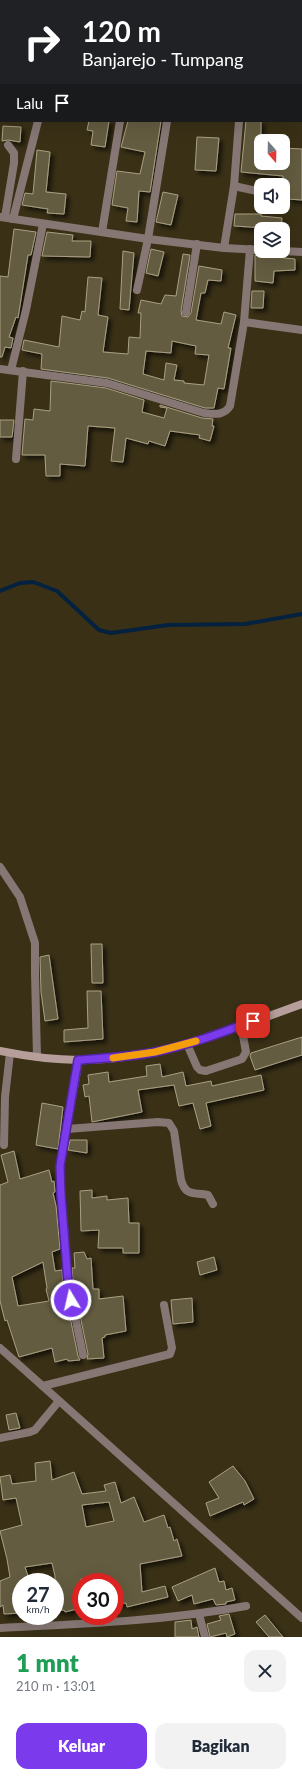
<!DOCTYPE html>
<html lang="id">
<meta charset="utf-8">
<style>
:root{--surface:#fff;--page:#f2f2f3;--text:#1f2937;--muted:#747a83;--accent:#7c3aed}
body{margin:0;font-family:Lato,sans-serif;background:var(--page);color:var(--text);height:100vh;display:flex;flex-direction:column;font-size:15px;white-space:nowrap}
*{box-sizing:border-box;margin:0}
p{font-size:13px;color:var(--muted)}
.icon{flex:none;width:22px;height:22px;fill:none;stroke:currentColor;stroke-width:2;stroke-linecap:round;stroke-linejoin:round}
.map{position:relative;height:1637px;overflow:hidden}
.side{display:flex;flex-direction:column;background:var(--surface);flex:1}
.side>*{flex:none}
.hud{position:absolute;left:0px;top:0px;width:302px;height:122px;box-shadow:0 4px 16px #0002;background:#202124;color:#fff;overflow:hidden}
.needle{width:26px;rotate:160deg}
.fabs{position:absolute;left:254px;top:134px;display:grid;gap:8px}
.fabs a{display:grid;place-items:center;width:36px;height:36px;border-radius:8px;background:var(--surface);box-shadow:0 4px 16px #0002;font-size:20px}
.speed{position:absolute;left:12px;top:1573px;display:flex;gap:8px;font-size:20px;font-weight:700;text-align:center}
.speed>*{display:grid;place-content:center;width:52px;height:52px;border-radius:50%;background:var(--surface);box-shadow:0 4px 16px #0002;line-height:1}
.speed small{font-size:10px;font-weight:400}
.speed .limit{border:6px solid #d22;background:#fff;color:#111}
.pin{position:absolute;display:grid;place-items:center;width:34px;height:34px;color:#fff;margin:-17px;border-radius:8px;box-shadow:0 2px 6px #0006}
.me{position:absolute;width:44px;margin:-22px;rotate:351deg;stroke-linejoin:round;filter:drop-shadow(0 0 3px #0008)}
.turn{display:flex;align-items:center;gap:14px;height:84px;padding:0 16px;font-size:18px}
.turn .icon{width:52px;height:52px;stroke-width:2.5}
.turn b{display:block;font-size:28px;line-height:34px}
.then{display:flex;align-items:center;height:38px;padding:0 16px;background:#0003;gap:8px;font-size:15px}
.round{display:grid;place-items:center;flex:none;width:42px;height:42px;border-radius:12px;background:var(--page)}
.overview{display:flex;align-items:center;justify-content:space-between;height:68px;padding:0 16px}
h1{font-size:24px;font-weight:800;line-height:30px;color:#1e9e55}
.cta{display:flex;gap:8px;margin-top:auto;padding:8px 16px}
.cta a{flex:1;height:46px;border-radius:12px;background:var(--accent);color:#fff;font-size:16px;font-weight:800;line-height:46px;text-align:center}
.cta a+a{background:var(--page);color:var(--text)}
.map>svg:first-child{display:block}
.lines{fill:none;stroke-linecap:round;stroke-linejoin:round}
.stream{stroke:#042140;stroke-width:4}
.building{fill:#645b3f;stroke:#aaa083;fill-rule:evenodd;filter:url(#shadow)}
.street{stroke:#867774;stroke-width:8}
.secondary{stroke:#b69e9a;stroke-width:8}
.route-casing{stroke:#51269a;stroke-width:10}
.route{stroke:#7c3aed;stroke-width:7}
.slow{stroke:#f59e0b;stroke-width:7}
</style>
<div class="map">
<svg width="302" height="1637" viewBox="0 0 302 1637">
<defs>
<filter id="shadow"><feDropShadow dx="3.5" dy="3.5" stdDeviation="2" flood-color="#0009"/></filter>
</defs>
<rect width="100%" height="100%" fill="#393016"/>
<g class="lines">
<polyline class="stream" points="0,591 20,583 33,582 57,591 99,630 111,633 168,625 245,624 302,614"/>
</g>
<g class="building">
<polygon points="89,121 109,121 105,147 91,145 93,131 87,130"/>
<polygon points="128,121 161,121 150,192 139,191 137,222 126,221 128,208 112,205 117,171 140,174 145,152 121,147"/>
<polygon points="246,121 261,121 261,163 283,163 283,148 302,149 302,200 288,199 289,191 283,190 283,176 241,172"/>
<polygon points="3,126 21,127 20,142 8,140 2,141"/>
<polygon points="197,137 219,138 216,171 195,170"/>
<polygon points="37,150 50,152 46,192 66,194 64,214 47,213 48,209 22,205 25,193 33,194"/>
<polygon points="163,192 178,195 171,225 156,222"/>
<polygon points="235,214 261,214 261,216 282,218 281,229 234,226"/>
<polygon points="14,229 36,232 31,255 28,255 18,318 16,317 9,337 13,338 11,348 5,347 2,357 0,357 0,276 8,277"/>
<polygon points="47,232 73,235 72,241 91,241 90,257 42,256"/>
<polygon points="151,249 164,252 158,276 146,273"/>
<polygon points="123,251 134,253 129,310 120,309"/>
<path d="M183 254 190 255 181 311 182 316 188 317 191 313 199 266 222 270 221 281 208 280 205 293H201L196 320 221 324 224 312 236 315 228 348H231L224 389 218 388 214 408H205L108 378 41 369 42 354 22 350 24 340 59 347 62 316 80 320 82 311 85 312 88 277 102 278 98 315 108 317 103 352 128 354 129 337 140 338 141 313H138L141 300 161 304 165 295 176 296ZM172 341 196 346 195 354 209 355 204 385 184 383V381L174 380 177 365 166 363 164 380 143 374 146 351 171 353Z"/>
<polygon points="255,255 295,259 295,270 274,271 273,283 255,281"/>
<polygon points="252,291 264,291 263,308 251,308"/>
<polygon points="51,381 106,388 144,400 142,412 164,418 167,408 160,407 160,405 202,418 213,419 212,426 214,426 210,441 199,438 200,435 170,431 165,446 149,441 148,444 126,438 123,462 111,461 115,428 88,426 85,466 60,464 60,476 46,476 45,455 22,455 25,419 33,420 34,409 50,411"/>
<polygon points="0,420 14,420 12,437 0,437"/>
<polygon points="91,944 102,944 103,983 92,983"/>
<polygon points="49,955 58,1019 45,1021 41,992 40,957"/>
<polygon points="87,991 101,991 103,1039 64,1042 64,1030 88,1028"/>
<polygon points="302,1037 302,1055 255,1070 250,1056 251,1053"/>
<polygon points="160,1064 162,1077 183,1072 186,1086 211,1081 212,1086 261,1075 264,1090 206,1103 211,1126 200,1129 193,1103 179,1106 174,1085 138,1090 142,1112 92,1122 89,1096 85,1097 83,1085 89,1084 88,1075 108,1072 109,1082 147,1076 146,1066"/>
<polygon points="42,1103 63,1107 58,1149 36,1145"/>
<polygon points="70,1140 87,1140 87,1153 68,1150"/>
<path d="M14 1151 20 1179 49 1170 52 1182 54 1181 55 1192 53 1193 56 1206 60 1249 52 1252 55 1271 62 1270 63 1283 78 1356 80 1360 68 1361 67 1359 55 1362 52 1348 19 1357 7 1320 5 1321 0 1301V1185L8 1182 1 1155ZM43 1262 47 1288 46 1289 49 1301 18 1306 12 1277Z"/>
<polygon points="92,1190 92,1198 107,1196 107,1200 128,1198 129,1223 139,1223 139,1253 123,1253 123,1248 98,1248 99,1230 81,1231 80,1191"/>
<polygon points="84,1252 87,1259 91,1258 93,1289 99,1289 99,1299 123,1296 126,1331 105,1335 105,1337 102,1338 104,1358 87,1359 88,1354 73,1281 72,1268 75,1268 74,1253"/>
<polygon points="214,1257 217,1270 200,1275 197,1262"/>
<polygon points="192,1298 193,1322 173,1324 171,1300"/>
<polygon points="16,1413 20,1428 9,1430 6,1415"/>
<path d="M50 1461 52 1480 74 1472 82 1494 106 1491 104 1485 115 1482 121 1503 134 1497 144 1522 164 1515 168 1528 170 1527 174 1541 177 1539 182 1556 140 1564 142 1592 165 1586 168 1597 127 1607 126 1603 115 1604V1582H109V1578L81 1579V1608L65 1612 64 1610 55 1611V1576L52 1563 25 1567 30 1582H21V1613L4 1614 3 1605 0 1607V1581L10 1577 7 1559 0 1531 22 1525 16 1498 3 1500 0 1477 10 1475 12 1484 36 1481 35 1463ZM109 1502 114 1521 86 1527 82 1505Z"/>
<polygon points="233,1466 245,1481 254,1499 244,1505 243,1502 210,1516 206,1503 219,1498 209,1482"/>
<polygon points="215,1568 219,1582 224,1581 226,1590 232,1588 235,1600 226,1602 226,1604 216,1605 213,1599 194,1604 192,1595 178,1601 172,1587"/>
<polygon points="229,1614 235,1634 227,1637 226,1633 210,1637 207,1624 221,1620 219,1616"/>
<polygon points="265,1615 283,1637 269,1637 256,1622"/>
<polygon points="191,1620 192,1629 197,1627 199,1637 175,1637 175,1622"/>
</g>
<g class="lines">
<g class="street">
<polyline points="105,1 105,0"/>
<polyline points="248,1 249,0"/>
<polyline points="0,86 1,86"/>
<polyline points="234,186 261,192"/>
<polyline points="0,217 148,239 224,248 261,250"/>
<polyline points="5,217 14,163 14,153 8,145"/>
<polyline points="13,219 38,121"/>
<polyline points="102,232 120,121"/>
<polyline points="224,248 234,186 239,121"/>
<polyline points="283,251 302,252"/>
<polyline points="137,290 148,239 167,121"/>
<polyline points="186,312 197,244"/>
<polyline points="244,322 302,330"/>
<path d="M0 369 107 383 204 413C214 414 224 416 230 406L244 322 250 249"/>
<polyline points="11,370 26,310 43,224"/>
<polyline points="16,459 23,371"/>
<polyline points="0,867 20,897 35,943 35,973 37,1057"/>
<polyline points="187,1044 197,1067 200,1070 206,1071 242,1059 246,1052 241,1025"/>
<polyline points="79,1060 60,1166 60,1181 68,1282 83,1355"/>
<path d="M67 1129 158 1122 169 1123 174 1131 181 1180C186 1197 194 1192 208 1195L213 1204"/>
<polyline points="4,1145 5,1097 10,1053"/>
<polyline points="0,1348 302,1618"/>
<polyline points="43,1386 170,1354 172,1348 164,1305"/>
<polyline points="0,1438 30,1432 35,1430 59,1401"/>
<polyline points="199,1614 205,1637"/>
<path d="M0 1628C82 1624 164 1621 246 1606"/>
</g>
<path class="secondary" d="M0 1051C25 1056 53 1060 79 1060 157 1061 230 1030 302 1004"/>
</g>
<g class="lines">
<defs>
<path id="route" d="M71 1300 68 1282 61 1195 60 1166 78 1060C104 1058 130 1057 155 1052 189 1045 221 1033 253 1021"/>
</defs>
<use href="#route" class="route-casing"/>
<use href="#route" class="route"/>
<polyline class="slow" points="113,1058 155,1052 196,1041"/>
</g>
</svg>
<div class="fabs">
<a><svg class="needle" viewBox="-14 -14 28 28"><path d="M0-13l5 13h-10z" fill="#e53935"/><path d="M0 13l5-13h-10z" fill="#747a83"/></svg></a>
<a><svg class="icon" aria-label="sound" viewBox="0 0 24 24"><path d="M4 9h4l5-4v14l-5-4H4zM17 9q2 3 0 6"/></svg></a>
<a><svg class="icon" aria-label="layers" viewBox="0 0 24 24"><path d="M12 4l9 5-9 5-9-5zM3 14l9 5 9-5"/></svg></a>
</div>
<div class="speed"><div>27<small>km/h</small></div><div class="limit">30</div></div>
<div class="pin" style="left:253px;top:1021px;background:#d93025"><svg class="icon" aria-label="arrive" viewBox="0 0 24 24"><path d="M6 21V4h12l-3 4 3 4H6"/></svg></div>
<svg class="me" style="left:71px;top:1300px" viewBox="-20 -20 40 40"><circle r="17" fill="#7c3aed" stroke="#fff" stroke-width="3"/><path d="M0-11L8 9 0 5-8 9z" fill="#fff"/></svg>
<div class="hud">
<div class="turn"><svg class="icon" aria-label="right" viewBox="0 0 24 24"><path d="M7 20v-9h11M14 6l5 5-5 5"/></svg><div><b>120 m</b>Banjarejo - Tumpang</div></div>
<div class="then">Lalu<svg class="icon" aria-label="arrive" viewBox="0 0 24 24"><path d="M6 21V4h12l-3 4 3 4H6"/></svg></div>
</div>
</div>
<section class="side">
<div class="overview"><div><h1>1 mnt</h1><p>210 m · 13:01</p></div><a class="round"><svg class="icon" aria-label="close" viewBox="0 0 24 24"><path d="M6 6l12 12M18 6L6 18"/></svg></a></div>
<div class="cta"><a>Keluar</a><a>Bagikan</a></div>
</section>
